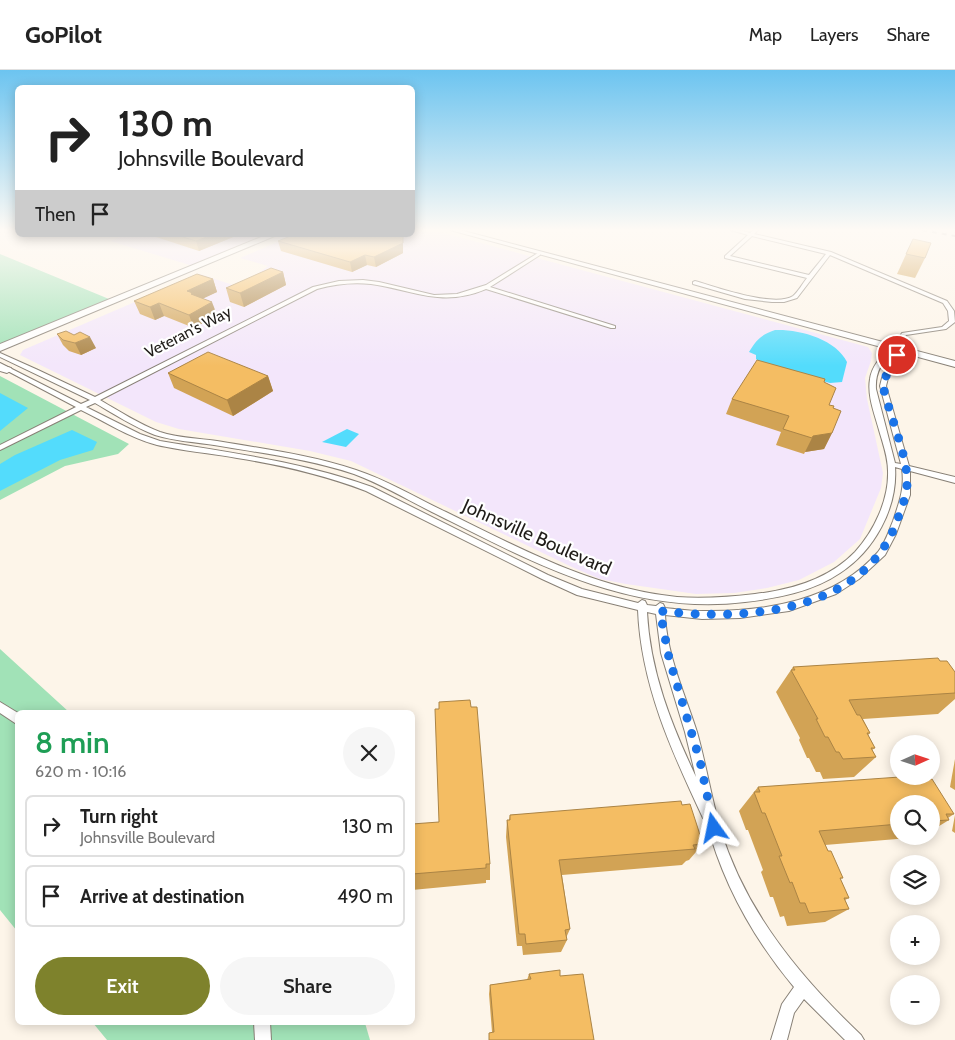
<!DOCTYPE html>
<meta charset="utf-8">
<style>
:root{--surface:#fff;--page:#f6f6f6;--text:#222;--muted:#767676;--line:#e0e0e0;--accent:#7e822c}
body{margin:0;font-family:Cabin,sans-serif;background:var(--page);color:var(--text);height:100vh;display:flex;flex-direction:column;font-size:19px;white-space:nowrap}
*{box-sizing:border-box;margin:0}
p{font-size:16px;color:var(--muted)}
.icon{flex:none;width:28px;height:28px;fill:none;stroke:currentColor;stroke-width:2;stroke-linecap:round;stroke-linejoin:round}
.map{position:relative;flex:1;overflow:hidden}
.details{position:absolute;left:15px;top:640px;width:400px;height:315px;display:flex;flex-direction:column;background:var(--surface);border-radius:8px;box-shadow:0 2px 12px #0003}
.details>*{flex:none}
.hud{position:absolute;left:15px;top:15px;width:400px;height:152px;border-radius:8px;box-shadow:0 2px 12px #0003;background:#fff;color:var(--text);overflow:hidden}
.needle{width:32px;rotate:87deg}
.buttons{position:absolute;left:890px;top:665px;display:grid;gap:10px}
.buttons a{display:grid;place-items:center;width:50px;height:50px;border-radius:50%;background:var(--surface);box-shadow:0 2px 12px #0003;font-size:25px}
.pin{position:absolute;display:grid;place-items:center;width:42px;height:42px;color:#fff;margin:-21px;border:2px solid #fff;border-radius:50%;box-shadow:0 1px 5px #0007}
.me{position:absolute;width:55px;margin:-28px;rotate:348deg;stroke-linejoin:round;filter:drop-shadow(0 0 4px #0008)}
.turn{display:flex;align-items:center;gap:18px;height:105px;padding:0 20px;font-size:22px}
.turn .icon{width:65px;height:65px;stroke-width:2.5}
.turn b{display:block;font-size:35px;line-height:42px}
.then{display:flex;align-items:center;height:48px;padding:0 20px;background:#0003;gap:10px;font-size:19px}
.round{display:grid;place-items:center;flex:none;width:52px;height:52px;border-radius:26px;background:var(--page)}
.headline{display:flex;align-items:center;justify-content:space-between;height:85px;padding:0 20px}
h1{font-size:30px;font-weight:600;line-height:38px;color:#1e9e55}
.cta{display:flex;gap:10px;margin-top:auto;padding:10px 20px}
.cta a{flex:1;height:58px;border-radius:30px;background:var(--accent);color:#fff;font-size:20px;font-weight:600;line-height:58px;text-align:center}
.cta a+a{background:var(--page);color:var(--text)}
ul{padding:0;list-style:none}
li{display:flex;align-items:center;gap:15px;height:62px;margin:0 10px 8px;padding:0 10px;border:2px solid var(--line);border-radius:8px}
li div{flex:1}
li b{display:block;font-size:19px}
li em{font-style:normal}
header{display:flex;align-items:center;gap:30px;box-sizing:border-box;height:70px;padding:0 25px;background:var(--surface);border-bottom:1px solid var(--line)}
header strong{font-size:24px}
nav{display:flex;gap:28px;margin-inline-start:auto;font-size:18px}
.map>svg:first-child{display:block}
.commercial{fill:#f3e6fb}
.green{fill:#a1e2b7}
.water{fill:#53dcfc}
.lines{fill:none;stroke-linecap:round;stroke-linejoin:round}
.street-casing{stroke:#888076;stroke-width:2}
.secondary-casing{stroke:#888076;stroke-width:2}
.primary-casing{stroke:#888076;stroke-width:2}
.street{fill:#fff;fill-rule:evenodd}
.secondary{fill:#fff;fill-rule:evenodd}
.primary{fill:#fff;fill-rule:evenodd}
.rail{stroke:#807a73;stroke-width:2;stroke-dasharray:5 5;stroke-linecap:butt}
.wall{fill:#d2a355}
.shaded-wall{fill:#ab8445}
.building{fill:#f4bd63;stroke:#ab8445}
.route{stroke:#1a73e8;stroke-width:9;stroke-dasharray:0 16.2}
.labels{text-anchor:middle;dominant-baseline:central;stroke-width:4.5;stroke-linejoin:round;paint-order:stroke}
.far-street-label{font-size:16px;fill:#201d19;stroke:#fff}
.street-label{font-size:19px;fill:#201d19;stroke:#fff}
</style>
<header>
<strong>GoPilot</strong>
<nav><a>Map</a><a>Layers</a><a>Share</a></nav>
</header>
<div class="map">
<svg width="955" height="970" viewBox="0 0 955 970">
<rect width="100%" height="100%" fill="#fdf5e9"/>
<g class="commercial">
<polygon points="413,160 440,162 868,277 872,283 871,291 865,308 867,329 883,403 881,418 860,469 834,492 799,510 767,518 734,523 696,524 626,514 600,509 574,498 351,391 310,381 179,359 156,352 20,285 23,280 200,204 239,217 268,196 240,188 294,165 412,165"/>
<polygon points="126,165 266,165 193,196 110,171"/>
</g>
<g class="green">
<polygon points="0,184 109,229 0,274"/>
<polygon points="0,306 129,374 118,384 65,396 0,430"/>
<polygon points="0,579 69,642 18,642 17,861 0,840"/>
<polygon points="93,953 365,953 370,970 107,970"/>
</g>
<g class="water">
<path d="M775 260C799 259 836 269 847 292L842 312 830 313 761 294 756 289V285L749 282C757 269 761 265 775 260Z"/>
<polygon points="0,323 28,338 0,361"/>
<polygon points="347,359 359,364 346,377 322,372"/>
<polygon points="72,360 97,372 93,380 60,390 0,421 0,394 15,385"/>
</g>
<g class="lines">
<defs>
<g id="street">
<path d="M731 160H739L750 163 753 160H758L754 164 831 182 947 231 954 241 955 252 946 259 906 265 898 278 900 285 888 308 886 316 909 396 955 407V413L910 401V425L896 464 885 485 859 509 836 524 789 541 740 548 702 549 665 545C667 586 685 624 697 662 706 694 711 726 720 758 745 841 799 906 861 965L864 970H845L804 929 794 943 787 970H771L782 934 794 917C753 868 722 812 706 750L703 748C672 682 641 615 638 540L577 525 542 509 366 421C324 405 281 395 237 388 210 383 183 381 157 375 130 368 106 352 81 340L0 380V375L76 337 0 297V293L81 334 90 330 0 287V283L38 300 95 327 313 217 339 211 363 210 379 212 434 225 457 224 486 215 538 183 540 184V185L490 217 615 256V258H611L486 219C441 238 414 220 371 214 353 212 335 214 317 219L100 330C119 341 139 354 160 362 178 368 198 368 217 371 264 379 311 385 356 400 387 410 416 428 446 442 519 478 594 519 677 527 703 529 729 527 755 524 791 520 829 509 855 482 874 461 889 430 888 401 888 387 883 374 879 360 875 345 867 326 870 309 873 288 893 280 902 263L942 257 949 251 948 241 943 233 830 185 797 228 784 232H772L745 229 693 214V212L695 211C716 217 774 238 793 226 798 222 803 213 807 208L725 188V186L748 165ZM752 166 826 184 809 205 730 186ZM893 282 894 285 882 308 880 316 901 394 895 393 876 319C875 303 881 292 893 282ZM95 333C114 344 134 357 155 365 174 371 195 372 214 375 261 383 309 389 354 404 381 414 406 429 432 442 532 492 629 546 745 532 778 528 812 522 840 503 874 481 898 438 895 397L902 399C905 418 899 433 893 451 889 461 885 473 878 482 836 531 764 542 703 541 690 541 677 539 665 538L663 534 660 533 656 536 647 535 645 531 642 530 638 533 582 519 548 505 372 417C303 392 232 383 160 371L140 364 86 337ZM647 542 656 544 661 583 685 662 696 707C671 654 650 601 647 542Z"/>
<polygon points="0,632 18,643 18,655 0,643"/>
<polygon points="254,952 270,952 271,970 255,970"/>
</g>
<polygon id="secondary" points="450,160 460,160 955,291 955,297"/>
<g id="primary">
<polygon points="266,165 277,165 0,281 0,274"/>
<polygon points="0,295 11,298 12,300 7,303 0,301"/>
</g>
</defs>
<use href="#street" class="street-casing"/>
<use href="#secondary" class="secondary-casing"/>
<use href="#primary" class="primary-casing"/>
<use href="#street" class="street"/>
<use href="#secondary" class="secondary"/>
<use href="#primary" class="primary"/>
<polyline class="rail" points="922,160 955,166"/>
</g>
<g class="wall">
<polygon points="150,165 238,165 199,181"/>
<polygon points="403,165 403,183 376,197 367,195 352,202 281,181 278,171"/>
<polygon points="913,169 925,188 915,208 897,204"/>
<polygon points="283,202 286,215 244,237 230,232 226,218"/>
<polygon points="213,209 217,222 203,228 217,245 194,258 164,246 155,250 140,244 134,231"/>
<polygon points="57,264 96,278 81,285 69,281 63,275"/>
<polygon points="168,303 268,306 273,321 233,346 174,318"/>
<polygon points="824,312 829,335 833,338 832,363 824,379 805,382 804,384 776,375 781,362 726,344 732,329"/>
<polygon points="940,591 955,602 955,629 938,644 863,649 870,663 868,665 875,678 872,680 876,687 854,707 823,709 820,702 816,702 809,688 807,688 799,670 800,668 776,622 793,597"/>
<polygon points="955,689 955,720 950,717"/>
<polygon points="925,709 954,744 948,748 949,750 931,761 931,734 899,734 899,766 922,766 921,767 825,775 843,808 840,809 849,828 845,830 849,839 825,852 787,856 784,846 780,847 773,827 770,827 761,802 763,800 748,760 746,760 739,741 758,717"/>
<polygon points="682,735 703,774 689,790 686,791 682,795 562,805 570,859 566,868 567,870 561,882 523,885 522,876 517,876 506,767 507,750 509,750 510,745"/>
<polygon points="955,745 955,763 952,761"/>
<polygon points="412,754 490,794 490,810 486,810 486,813 412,820"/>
<polygon points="529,904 560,906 594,970 492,962 489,924 490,915 527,910"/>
</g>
<g class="shaded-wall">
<polygon points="212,165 238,165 199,181 196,171"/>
<polygon points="403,165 403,183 376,197 374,187"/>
<polygon points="365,185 367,195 352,202 350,192"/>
<polygon points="283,202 286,215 244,237 240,223"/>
<polygon points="213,209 217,222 196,232 187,221"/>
<polygon points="212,232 217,245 194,258 189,245"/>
<polygon points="159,233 164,246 155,250 150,237"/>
<polygon points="90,267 96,278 81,285 75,273"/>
<polygon points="268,306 273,321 233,346 227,330"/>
<polygon points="832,363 824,379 805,382 813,366"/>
</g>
<g class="building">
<polygon points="176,165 212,165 196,171"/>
<polygon points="293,165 403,165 403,173 374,187 365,185 350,192 278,171"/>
<polygon points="913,169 931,173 925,188 906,184"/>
<polygon points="271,198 283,202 240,223 226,218"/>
<polygon points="197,204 213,209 187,221 193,223 191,224 212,232 189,245 159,233 150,237 134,231"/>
<polygon points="66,261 74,265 80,262 90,267 75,273 63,270 57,264"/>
<polygon points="208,282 268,306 227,330 168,303"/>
<polygon points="757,290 825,309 824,312 836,318 829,335 834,336 833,338 841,341 832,363 813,366 812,368 783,359 789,346 732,329"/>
<polygon points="938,588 940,591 947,591 955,602 955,623 849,630 857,645 860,645 870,663 867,663 875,678 871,678 876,687 843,689 839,682 836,682 828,667 825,667 816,649 818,649 791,600 795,600 793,597"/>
<polygon points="470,630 471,637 477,637 490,794 486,794 486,798 412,804 412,754 439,752 435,639 439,639 439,632"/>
<polygon points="914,706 924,706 925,709 932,709 954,744 946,744 949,750 931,751 931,734 899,734 899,754 819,761 828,781 831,781 843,808 840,808 849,828 844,828 849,839 809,843 805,833 800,833 792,812 790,813 779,786 782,786 765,743 762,743 754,722 760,722 758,717"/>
<polygon points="681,731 682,735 690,734 703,774 693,775 695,779 559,790 570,859 565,860 567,870 526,874 525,864 519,864 507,750 510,750 510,745"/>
<polygon points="560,900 560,906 583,904 594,970 489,970 489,963 494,962 490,915 531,909 529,904"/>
</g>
<linearGradient id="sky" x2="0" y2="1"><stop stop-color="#6cc4f0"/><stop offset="0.54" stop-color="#fefaf5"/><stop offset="1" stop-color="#fefaf5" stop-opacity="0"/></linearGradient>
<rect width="955" height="296" fill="url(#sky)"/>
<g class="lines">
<path class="route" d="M714 758 700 691 669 588 660 541C745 551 866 544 898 448 902 438 906 426 907 415 909 389 889 344 883 316L885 308 897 285"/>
</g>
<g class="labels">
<g class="far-street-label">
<text transform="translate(188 262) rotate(-27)">Veteran's Way</text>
</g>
<g class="street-label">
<text transform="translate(537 467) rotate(24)">Johnsville Boulevard</text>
</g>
</g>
</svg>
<div class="buttons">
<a><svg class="needle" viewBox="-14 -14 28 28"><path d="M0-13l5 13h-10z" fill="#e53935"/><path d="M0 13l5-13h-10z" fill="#767676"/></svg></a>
<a><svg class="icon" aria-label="search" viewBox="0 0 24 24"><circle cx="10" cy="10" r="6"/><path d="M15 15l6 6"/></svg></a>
<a><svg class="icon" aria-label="layers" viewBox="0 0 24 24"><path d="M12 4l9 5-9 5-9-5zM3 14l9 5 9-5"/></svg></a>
<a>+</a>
<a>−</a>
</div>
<div class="pin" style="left:897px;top:285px;background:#d93025"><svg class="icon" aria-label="arrive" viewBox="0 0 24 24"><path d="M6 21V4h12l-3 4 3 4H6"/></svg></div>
<svg class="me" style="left:714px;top:758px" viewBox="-20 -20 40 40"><path d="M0-17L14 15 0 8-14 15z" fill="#1a73e8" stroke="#fff" stroke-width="4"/></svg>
<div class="hud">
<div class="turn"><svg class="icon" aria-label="right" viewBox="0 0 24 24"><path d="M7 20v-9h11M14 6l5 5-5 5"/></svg><div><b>130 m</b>Johnsville Boulevard</div></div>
<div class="then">Then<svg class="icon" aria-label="arrive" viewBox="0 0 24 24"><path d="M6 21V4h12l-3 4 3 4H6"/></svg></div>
</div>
<section class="details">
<div class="headline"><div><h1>8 min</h1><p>620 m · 10:16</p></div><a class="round"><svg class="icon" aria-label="close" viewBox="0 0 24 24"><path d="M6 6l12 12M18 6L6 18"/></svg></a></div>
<ul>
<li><svg class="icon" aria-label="right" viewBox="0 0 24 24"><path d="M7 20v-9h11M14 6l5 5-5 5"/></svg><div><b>Turn right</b><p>Johnsville Boulevard</p></div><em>130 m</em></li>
<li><svg class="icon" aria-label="arrive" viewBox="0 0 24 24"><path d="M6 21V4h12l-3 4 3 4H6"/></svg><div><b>Arrive at destination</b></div><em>490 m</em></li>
</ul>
<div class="cta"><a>Exit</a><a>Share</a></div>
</section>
</div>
